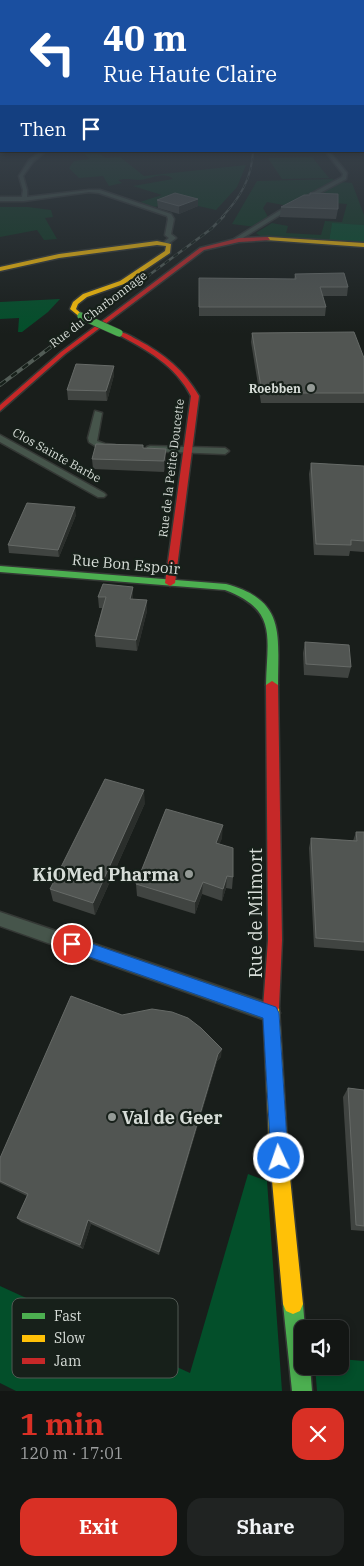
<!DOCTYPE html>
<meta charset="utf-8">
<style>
:root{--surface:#131614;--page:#202322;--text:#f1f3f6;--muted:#9d9fa0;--line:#323534;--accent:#d93025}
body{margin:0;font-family:"IBM Plex Serif",serif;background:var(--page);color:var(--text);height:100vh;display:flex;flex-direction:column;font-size:19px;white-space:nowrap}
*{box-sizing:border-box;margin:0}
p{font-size:16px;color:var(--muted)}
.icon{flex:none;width:28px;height:28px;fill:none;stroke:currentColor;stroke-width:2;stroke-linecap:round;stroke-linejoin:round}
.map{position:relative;height:1391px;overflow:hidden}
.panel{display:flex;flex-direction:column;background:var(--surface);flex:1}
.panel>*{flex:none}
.hud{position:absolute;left:0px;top:0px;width:365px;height:152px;box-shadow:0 2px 8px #0003,0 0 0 1px var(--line);background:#1a4fa0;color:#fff;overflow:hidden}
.fabs{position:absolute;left:294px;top:1320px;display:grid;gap:10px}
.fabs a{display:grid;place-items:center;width:55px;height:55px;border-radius:10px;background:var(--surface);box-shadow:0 2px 8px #0003,0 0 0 1px var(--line);font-size:25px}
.pin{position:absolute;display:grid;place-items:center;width:42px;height:42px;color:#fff;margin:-21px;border:2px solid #fff;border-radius:50%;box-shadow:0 1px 5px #0007}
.me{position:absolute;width:55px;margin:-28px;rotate:357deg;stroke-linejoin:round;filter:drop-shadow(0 0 4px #0008)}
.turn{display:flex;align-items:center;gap:18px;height:105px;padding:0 20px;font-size:22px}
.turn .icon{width:65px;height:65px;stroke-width:2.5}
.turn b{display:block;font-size:35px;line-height:42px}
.then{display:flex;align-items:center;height:48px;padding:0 20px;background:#0003;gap:10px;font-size:19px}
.round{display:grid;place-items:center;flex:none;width:52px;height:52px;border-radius:15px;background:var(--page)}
.overview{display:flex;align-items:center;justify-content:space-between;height:85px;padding:0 20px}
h1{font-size:30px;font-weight:700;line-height:38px;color:var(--accent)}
.cta{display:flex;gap:10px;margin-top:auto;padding:10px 20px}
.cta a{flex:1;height:58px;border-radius:15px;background:var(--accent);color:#fff;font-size:20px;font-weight:700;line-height:58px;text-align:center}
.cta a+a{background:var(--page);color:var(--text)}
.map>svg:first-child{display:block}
.green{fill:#0e3920}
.forest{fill:#034f2a}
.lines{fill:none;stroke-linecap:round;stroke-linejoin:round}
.street-casing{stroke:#343835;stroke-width:3}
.fast-casing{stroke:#343835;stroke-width:3}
.slow-casing{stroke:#343835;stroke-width:3}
.jam-casing{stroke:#343835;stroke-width:3}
.street{fill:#46554b;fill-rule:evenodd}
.fast{fill:#4caf50;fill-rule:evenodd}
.slow{fill:#ffc107;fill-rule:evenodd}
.jam{fill:#c62828;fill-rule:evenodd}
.rail-far2-casing{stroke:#525c56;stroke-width:2}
.rail-far1-casing{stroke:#525c56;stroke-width:2.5}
.rail-casing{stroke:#525c56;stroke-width:4}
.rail-far2{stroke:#17201a;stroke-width:1;stroke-dasharray:4.5;stroke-linecap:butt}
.rail-far1{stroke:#17201a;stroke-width:2;stroke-dasharray:5.5;stroke-linecap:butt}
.rail{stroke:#17201a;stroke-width:2.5;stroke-dasharray:7;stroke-linecap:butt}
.fast-bridge-casing{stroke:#343835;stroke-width:8;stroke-linecap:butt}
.fast-bridge{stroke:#4caf50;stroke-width:7}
.wall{fill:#404441}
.shaded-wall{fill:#2a2e2b}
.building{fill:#515552;stroke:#666a67}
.route{fill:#1a73e8;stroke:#114b97}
.poi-dot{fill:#949a96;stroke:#17201a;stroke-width:2}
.labels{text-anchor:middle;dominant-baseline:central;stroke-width:4.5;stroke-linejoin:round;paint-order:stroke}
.far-street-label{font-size:12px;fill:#d7ddd8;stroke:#17201a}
.far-poi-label{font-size:12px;font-weight:bold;fill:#d7ddd8;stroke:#17201a;text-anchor:end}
.street-label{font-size:15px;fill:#d7ddd8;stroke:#17201a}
.near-poi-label{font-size:18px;font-weight:bold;fill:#d7ddd8;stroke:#17201a;text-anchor:end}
.near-street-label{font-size:18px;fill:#d7ddd8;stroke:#17201a}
.key{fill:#17201a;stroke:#515953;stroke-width:1}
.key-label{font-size:14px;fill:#d7ddd8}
</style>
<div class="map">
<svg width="364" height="1391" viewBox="0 0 364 1391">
<rect width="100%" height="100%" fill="#191e1b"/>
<g class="green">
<path d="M81 151H96L105 158 120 157 144 176 246 165 237 187 216 210 176 201 155 207 140 202 162 195 133 186 173 179C163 170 150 180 138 180 130 180 129 178 118 180L122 183 109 186 103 176 79 178 69 168 74 161 90 159Z"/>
<polygon points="260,151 324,151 326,154 260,155"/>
<polygon points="312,157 329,178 282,179 268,158"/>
<polygon points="333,179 335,181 289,206 267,202 263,208 268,217 271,218 256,227 232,224 257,181"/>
<polygon points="341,182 352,183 364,215 364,225 332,224 329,241 262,237 256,233 272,223 288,226 286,233 321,235 325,221 342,222 347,204 310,201 308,199"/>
<polygon points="0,207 28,207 51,210 53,217 45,218 57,239 44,240 37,230 0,237"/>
</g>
<g class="forest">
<polygon points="332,223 364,225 364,243 329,241"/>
<polygon points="60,299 48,312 22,332 18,332 19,318 0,319 0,302"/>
<polygon points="248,1174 267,1181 282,1391 16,1391 0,1383 0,1286 190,1373"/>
<polygon points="340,1359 364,1361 364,1391 317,1391 315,1366 340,1366"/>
</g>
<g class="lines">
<defs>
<g id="street">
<rect x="0" y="149" width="1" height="2"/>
<polygon points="41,151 46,151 33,162 23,176 27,190 27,197 89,190 100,190 171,214 174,219 171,234 176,238 168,244 163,243 169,238 165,235 168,219 167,216 99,193 89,192 24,201 0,201 0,197 22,197 23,190 19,176 29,160"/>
<polygon points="325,151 329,151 347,173 346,179 283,213 238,241 234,241 234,239 279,211 342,177 343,174"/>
<polygon points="95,411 102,413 97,441 105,444 115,445 115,449 100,449 89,442 88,438"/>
<polygon points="0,435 104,493 106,495 104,497 98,497 0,442"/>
<polygon points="150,446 225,448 229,451 225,454 147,451 147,447"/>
<polygon points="0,912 271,1004 277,1007 280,1013 277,1019 271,1022 0,926"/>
</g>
<g id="fast">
<path d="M0 566 226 584C286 600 278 634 278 685L272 689 266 685C267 637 278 610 225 590L0 572Z"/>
<polygon points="293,1294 300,1297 303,1304 305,1329 302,1329 302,1366 310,1366 312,1391 292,1391 283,1304 286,1297"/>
</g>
<g id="slow">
<polygon points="268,237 364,243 364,247 266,240"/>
<polygon points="157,241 171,244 170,253 124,284 87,297 78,304 76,309 84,316 81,318 70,309 73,302 83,294 120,281 165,251 166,246 157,245 59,258 0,271 0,267 59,254"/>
<polygon points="271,1000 276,1003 279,1008 288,1158 303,1304 300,1311 293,1314 286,1311 283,1304 270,1158 263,1008 266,1003"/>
</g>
<g id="jam">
<polygon points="268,237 270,240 239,242 204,250 65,354 0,411 0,405 61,352 200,248 239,238"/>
<path d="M117 332C124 331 132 337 138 340 164 354 184 370 199 396L175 583 170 586 165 583 191 396C175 365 147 350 117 334Z"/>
<polygon points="272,681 278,685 282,940 279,1008 276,1013 271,1016 266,1013 263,1008 268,940 266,685"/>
</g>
</defs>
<use href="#street" class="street-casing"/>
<use href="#fast" class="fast-casing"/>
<use href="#slow" class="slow-casing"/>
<use href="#jam" class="jam-casing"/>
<use href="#street" class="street"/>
<use href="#fast" class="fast"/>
<use href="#slow" class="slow"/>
<use href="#jam" class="jam"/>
<defs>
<path id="rail-far2" d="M222 217C240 198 252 178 253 151"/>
<polyline id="rail-far1" points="94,316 211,229 224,216"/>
<polyline id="rail" points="0,385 95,314"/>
</defs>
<use href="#rail-far2" class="rail-far2-casing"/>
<use href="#rail-far1" class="rail-far1-casing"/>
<use href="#rail" class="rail-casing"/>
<use href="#rail-far2" class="rail-far2"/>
<use href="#rail-far1" class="rail-far1"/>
<use href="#rail" class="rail"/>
<defs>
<polyline id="fast-bridge" points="81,316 119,333"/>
</defs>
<use href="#fast-bridge" class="fast-bridge-casing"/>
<use href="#fast-bridge" class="fast-bridge"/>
</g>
<g class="wall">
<polygon points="157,200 198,206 179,214 158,208"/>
<polygon points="281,207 338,209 336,219 280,217"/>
<polygon points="295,274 348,287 347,296 323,296 326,307 325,316 199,316 199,278 294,279"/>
<polygon points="252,333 364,358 364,403 261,403 251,342"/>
<polygon points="114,375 107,401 68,400 67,390"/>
<polygon points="143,445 143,448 166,449 166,460 164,472 93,469 92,459"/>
<polygon points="311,463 364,466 364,552 350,551 349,556 314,555 309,474"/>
<polygon points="76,515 59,557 9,553 8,545"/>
<polygon points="98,597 133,598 133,599 147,611 137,651 96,647 95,636 102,608 99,608"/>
<polygon points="305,642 351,667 348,678 304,675 303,653"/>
<polygon points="145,803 95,915 53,901 50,889"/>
<polygon points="356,832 364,832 364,951 314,947 309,848 311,838 353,841"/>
<polygon points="222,838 219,844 233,877 232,889 226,888 222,901 202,894 195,914 137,896 136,884"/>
<polygon points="221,1057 217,1061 159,1255 91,1224 83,1249 21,1222 17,1218 27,1196 0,1183 0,1158"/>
<polygon points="348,1088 364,1090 364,1231 351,1230 343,1097"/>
</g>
<g class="shaded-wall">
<polygon points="198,199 198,206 179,214 179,206"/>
<polygon points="114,366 114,375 107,401 106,391"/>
<polygon points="166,449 166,460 164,472 164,461"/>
<polygon points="75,507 76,515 59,557 58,550"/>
<polygon points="133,587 133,598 130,610 130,599"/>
<polygon points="147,600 147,611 137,651 136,640"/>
<polygon points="144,790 145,803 95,915 93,903"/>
<polygon points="223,825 222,838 215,856 216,843"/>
<polygon points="227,876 226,888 222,901 223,889"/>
<polygon points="203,882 202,894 195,914 195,902"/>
<polygon points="222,1049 221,1057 217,1061 159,1255 159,1252 218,1054"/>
<polygon points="88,1220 91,1224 83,1249 80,1245"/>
</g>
<g class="building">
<polygon points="175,193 198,199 179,206 157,200"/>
<polygon points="310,193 338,194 338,209 281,207 304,195 310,195"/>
<polygon points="344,273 348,287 320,287 326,307 199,307 199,278 296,279 295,274"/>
<polygon points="354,332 364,358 364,393 262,393 252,333"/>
<polygon points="76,364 114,366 106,391 67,390"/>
<polygon points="96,444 143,445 143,448 166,449 164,461 92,459"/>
<polygon points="311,463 364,466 364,541 351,540 351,545 316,544"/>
<polygon points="27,503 75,507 58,550 8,545"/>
<polygon points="103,584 133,587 130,599 147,600 136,640 95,636 106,597 98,597"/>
<polygon points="305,642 349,645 351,667 306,664"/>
<polygon points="105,779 144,790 93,903 50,889"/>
<polygon points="166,809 223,825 216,843 233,848 233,877 227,876 223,889 203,882 195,902 136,884"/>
<polygon points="356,832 364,832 364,942 316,938 311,838 357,841"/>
<polygon points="71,996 122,1015 152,1009 172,1012 188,1018 201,1028 222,1049 218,1054 159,1252 88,1220 80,1245 17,1218 28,1194 0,1181 0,1158"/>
<polygon points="348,1088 364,1090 364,1226 356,1225"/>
</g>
<linearGradient id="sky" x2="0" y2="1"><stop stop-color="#0e100f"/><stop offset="0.42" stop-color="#38414a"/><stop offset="1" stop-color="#38414a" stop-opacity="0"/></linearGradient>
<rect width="364" height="334" fill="url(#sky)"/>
<polygon class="route" points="72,937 276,1007 279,1013 288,1158 286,1164 279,1167 273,1164 271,1158 263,1018 67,949 65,944 67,939"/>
<g class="poi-dot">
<circle cx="311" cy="388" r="5"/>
<circle cx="189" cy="874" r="5"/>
<circle cx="112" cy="1117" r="5"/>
</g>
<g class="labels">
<g class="far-street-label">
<text transform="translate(98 309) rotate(-37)">Rue du Charbonnage</text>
<text transform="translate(57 455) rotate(29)">Clos Sainte Barbe</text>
<text transform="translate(171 468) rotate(-83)">Rue de la Petite Doucette</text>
</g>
<g class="far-poi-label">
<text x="301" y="388">Roebben</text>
</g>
<g class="street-label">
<text transform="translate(126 564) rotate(5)">Rue Bon Espoir</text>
</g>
<g class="near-poi-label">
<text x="179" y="874">KiOMed Pharma</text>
<text x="122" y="1117" text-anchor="start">Val de Geer</text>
</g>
<g class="near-street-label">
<text transform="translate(255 913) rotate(-90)">Rue de Milmort</text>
</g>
</g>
<rect x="12" y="1298" width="166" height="80" rx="8" class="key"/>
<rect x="22" y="1313" width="23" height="6" fill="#4caf50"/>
<rect x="22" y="1335" width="23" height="7" fill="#ffc107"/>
<rect x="22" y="1358" width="23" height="6" fill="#c62828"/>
<g class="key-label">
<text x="54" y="1321">Fast</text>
<text x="54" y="1343">Slow</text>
<text x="54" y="1366">Jam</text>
</g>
</svg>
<div class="fabs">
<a><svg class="icon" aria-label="sound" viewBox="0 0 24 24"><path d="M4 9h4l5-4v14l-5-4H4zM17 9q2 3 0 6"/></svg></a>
</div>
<div class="pin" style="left:72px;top:944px;background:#d93025"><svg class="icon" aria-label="arrive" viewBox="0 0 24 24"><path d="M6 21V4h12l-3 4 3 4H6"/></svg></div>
<svg class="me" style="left:279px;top:1158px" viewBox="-20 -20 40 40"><circle r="17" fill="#1a73e8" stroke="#fff" stroke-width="3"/><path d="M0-11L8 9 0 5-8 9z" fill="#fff"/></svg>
<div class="hud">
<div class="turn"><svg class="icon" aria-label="left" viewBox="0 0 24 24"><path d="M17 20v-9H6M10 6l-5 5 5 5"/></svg><div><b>40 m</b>Rue Haute Claire</div></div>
<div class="then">Then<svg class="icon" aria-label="arrive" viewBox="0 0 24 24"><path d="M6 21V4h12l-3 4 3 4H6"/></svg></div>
</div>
</div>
<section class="panel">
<div class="overview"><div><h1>1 min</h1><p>120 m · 17:01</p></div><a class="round" style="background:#d93025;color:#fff"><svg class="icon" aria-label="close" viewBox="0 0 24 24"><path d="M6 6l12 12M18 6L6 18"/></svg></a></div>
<div class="cta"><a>Exit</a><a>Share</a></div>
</section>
